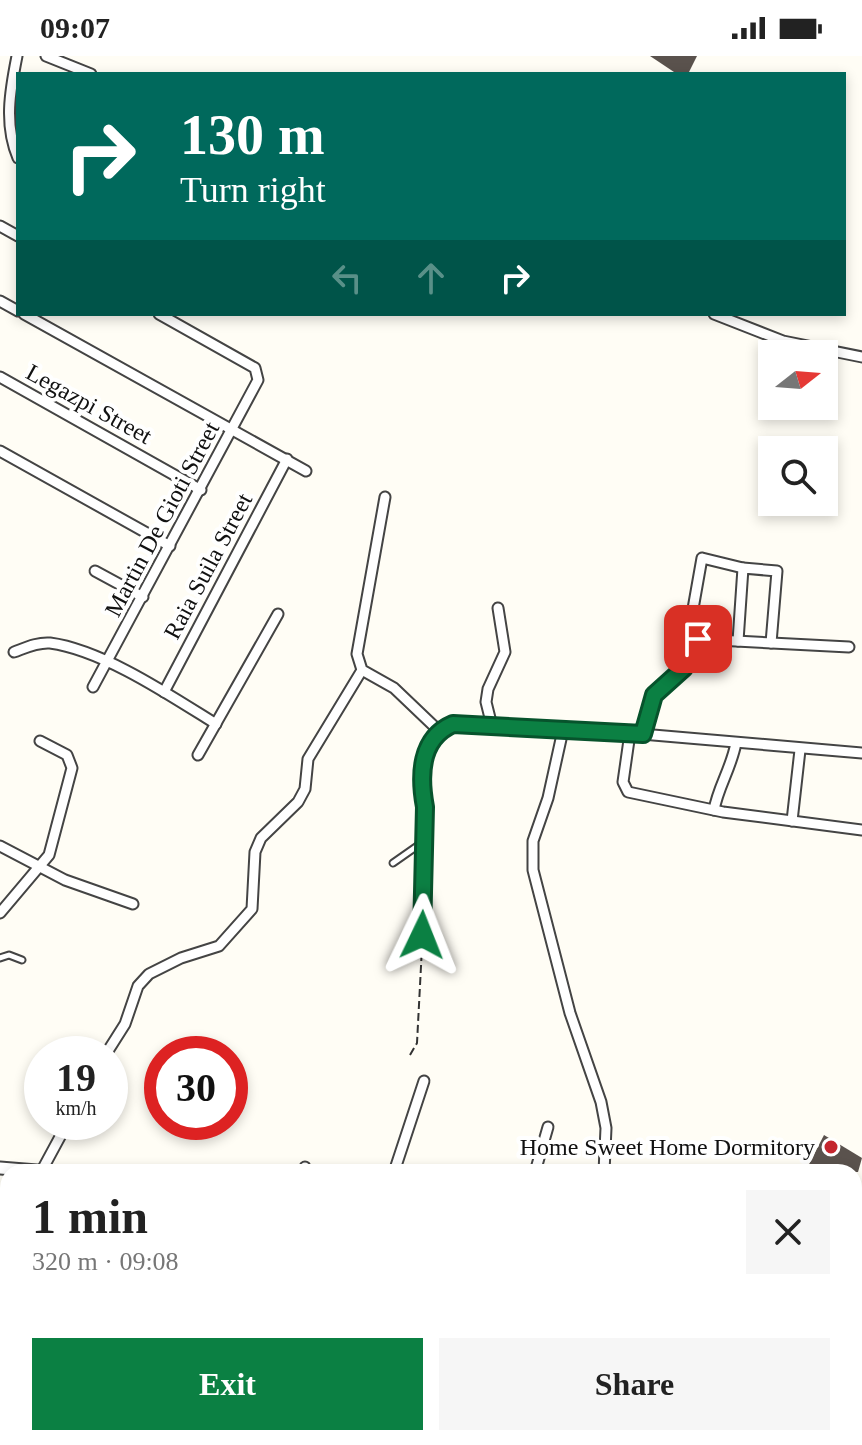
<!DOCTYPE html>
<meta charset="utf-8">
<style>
:root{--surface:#fff;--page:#f6f6f6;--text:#222;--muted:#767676;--accent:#0b8043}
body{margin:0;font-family:"Times New Roman",serif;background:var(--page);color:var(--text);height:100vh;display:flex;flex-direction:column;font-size:30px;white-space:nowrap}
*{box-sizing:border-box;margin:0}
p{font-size:26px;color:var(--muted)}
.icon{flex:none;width:44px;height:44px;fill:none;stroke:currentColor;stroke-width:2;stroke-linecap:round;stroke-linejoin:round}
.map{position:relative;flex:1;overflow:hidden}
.panel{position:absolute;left:0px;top:1108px;width:862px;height:282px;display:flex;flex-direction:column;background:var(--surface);border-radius:24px 24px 0 0;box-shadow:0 4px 12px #0003}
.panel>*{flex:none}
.top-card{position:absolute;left:16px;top:16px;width:830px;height:244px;border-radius:0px;box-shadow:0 4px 12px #0003;background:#00695c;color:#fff;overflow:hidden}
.needle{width:52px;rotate:73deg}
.tools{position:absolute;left:758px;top:284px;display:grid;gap:16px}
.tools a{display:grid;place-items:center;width:80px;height:80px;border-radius:0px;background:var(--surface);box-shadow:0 4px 12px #0003;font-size:40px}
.speed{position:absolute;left:24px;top:980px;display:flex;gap:16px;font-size:40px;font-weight:700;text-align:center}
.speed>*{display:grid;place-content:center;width:104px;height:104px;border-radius:50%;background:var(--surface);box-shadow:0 4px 12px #0003;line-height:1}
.speed small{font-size:20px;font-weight:400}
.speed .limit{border:12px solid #d22;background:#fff;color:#111}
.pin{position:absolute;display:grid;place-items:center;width:68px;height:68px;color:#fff;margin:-34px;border-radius:16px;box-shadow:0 4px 12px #0006}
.me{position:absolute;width:88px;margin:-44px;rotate:2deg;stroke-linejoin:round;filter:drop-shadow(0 0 6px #0008)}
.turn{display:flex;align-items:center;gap:28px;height:168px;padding:0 32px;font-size:36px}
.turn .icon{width:104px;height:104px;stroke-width:2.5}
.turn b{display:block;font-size:56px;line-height:68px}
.lanes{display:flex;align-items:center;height:76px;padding:0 32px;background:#0003;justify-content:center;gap:40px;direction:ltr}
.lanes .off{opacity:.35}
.round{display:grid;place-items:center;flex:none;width:84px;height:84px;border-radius:0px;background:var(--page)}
.headline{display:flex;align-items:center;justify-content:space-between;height:136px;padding:0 32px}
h1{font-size:48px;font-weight:600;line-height:60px}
.button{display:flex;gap:16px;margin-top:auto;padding:16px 32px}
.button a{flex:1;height:92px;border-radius:0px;background:var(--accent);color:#fff;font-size:32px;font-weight:600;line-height:92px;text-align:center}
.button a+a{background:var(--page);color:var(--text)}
.status{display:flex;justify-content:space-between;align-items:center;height:56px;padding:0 40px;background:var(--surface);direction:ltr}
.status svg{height:22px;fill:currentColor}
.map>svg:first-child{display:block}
.building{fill:#5a524d}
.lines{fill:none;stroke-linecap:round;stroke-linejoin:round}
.service-casing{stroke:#444;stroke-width:9}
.minor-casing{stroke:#444;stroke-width:13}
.tertiary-casing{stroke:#444;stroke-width:15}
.path{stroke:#333;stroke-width:2;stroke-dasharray:8 4;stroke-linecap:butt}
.service{stroke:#fff;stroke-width:5}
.minor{stroke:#fff;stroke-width:9}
.tertiary{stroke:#fff;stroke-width:11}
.route-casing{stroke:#07532c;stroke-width:20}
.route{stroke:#0b8043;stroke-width:14}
.poi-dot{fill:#c4262e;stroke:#fff;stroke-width:3}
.labels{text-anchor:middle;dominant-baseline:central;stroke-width:8;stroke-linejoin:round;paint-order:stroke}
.street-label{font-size:24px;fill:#111;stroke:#fff}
.poi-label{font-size:24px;fill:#111;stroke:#fff;text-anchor:end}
</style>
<div class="status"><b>09:07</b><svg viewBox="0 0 49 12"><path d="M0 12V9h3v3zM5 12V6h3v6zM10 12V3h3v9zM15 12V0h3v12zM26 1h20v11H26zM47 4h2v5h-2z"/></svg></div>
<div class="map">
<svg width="862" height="1389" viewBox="0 0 862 1389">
<rect width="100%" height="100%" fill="#fffdf5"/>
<g class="building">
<polygon points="650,0 697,0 688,18 677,18"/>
<polygon points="824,1079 862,1102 858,1116 805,1116"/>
</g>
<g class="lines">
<defs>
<g id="service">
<polyline points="393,807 423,786"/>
<polyline points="0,902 9,899 22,904"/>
<polyline points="791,1116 791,1115"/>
</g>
<g id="minor">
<path d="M17 0C10 35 4 69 18 102"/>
<polyline points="46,0 91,18"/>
<polyline points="0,170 18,180"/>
<polyline points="0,245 18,255"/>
<polyline points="24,258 306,415"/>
<polyline points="714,258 783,285 862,301"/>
<polyline points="0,321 201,434"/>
<polyline points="0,395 170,490"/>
<polyline points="385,441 357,598 362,614 394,632 438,674"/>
<polyline points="95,515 143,541"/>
<polyline points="698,583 688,581 702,502 743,512"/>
<polyline points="738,585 743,512 777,515 771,587"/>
<path d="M14 596C25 592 37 586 50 587 103 594 171 640 216 668"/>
<polyline points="93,631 258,324 255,312 159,258"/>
<polyline points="164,636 287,403"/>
<polyline points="492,670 486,646 488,633 505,596 498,552"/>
<polyline points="563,674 548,742 533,785 533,814 570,957 601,1046 606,1072 604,1116"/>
<polyline points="630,677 623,726 628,736 723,756 862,774"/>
<polyline points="643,678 654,639 684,612 698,583 849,591"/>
<polyline points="198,699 278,558"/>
<path d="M714 754C718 731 731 713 736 687"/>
<polyline points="792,765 800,694"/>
<polyline points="0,790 65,824 133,848"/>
<polyline points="0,857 49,799 72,712 67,699 40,685"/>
<path d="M422 879 426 698C429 681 437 675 453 668L630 677 862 697"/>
<polyline points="106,998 125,968 138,930 149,918 181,902 219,890 252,853 255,796 261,782 298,746 305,733 308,703 362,614"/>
<polyline points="41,1116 68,1066"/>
<polyline points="303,1116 305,1111"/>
<polyline points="394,1116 424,1025"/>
<polyline points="535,1116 548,1071"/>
<polyline points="0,1198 8,1180"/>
<polyline points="421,1382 437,1389"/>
<polyline points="195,1389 198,1382"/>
<polyline points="382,1389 386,1382"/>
<polyline points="520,1389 521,1382"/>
<polyline points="681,1389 683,1382"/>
</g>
<g id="tertiary">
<polyline points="0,1112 49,1116"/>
<polyline points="854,1213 862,1212"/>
</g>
</defs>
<use href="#service" class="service-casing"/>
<use href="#minor" class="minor-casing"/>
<use href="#tertiary" class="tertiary-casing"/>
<polyline class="path" points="410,999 417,987 422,891"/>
<use href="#service" class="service"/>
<use href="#minor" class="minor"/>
<use href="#tertiary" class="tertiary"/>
</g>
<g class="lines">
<defs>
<path id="route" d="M422 879 425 751C419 719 420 682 453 668L643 678 654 639 684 612 698 583"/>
</defs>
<use href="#route" class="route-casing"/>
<use href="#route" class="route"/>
</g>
<circle class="poi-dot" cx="831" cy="1091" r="8"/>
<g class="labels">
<g class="street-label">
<text transform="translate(89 348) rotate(29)">Legazpi Street</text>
<text transform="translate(162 463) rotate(-62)">Martin De Gioti Street</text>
<text transform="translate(208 510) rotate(-62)">Raia Suila Street</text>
</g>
<g class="poi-label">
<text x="815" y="1091">Home Sweet Home Dormitory</text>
</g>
</g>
</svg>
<div class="tools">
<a><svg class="needle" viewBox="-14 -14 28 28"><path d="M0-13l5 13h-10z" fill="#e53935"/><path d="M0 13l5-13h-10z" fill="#767676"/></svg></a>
<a><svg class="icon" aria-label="search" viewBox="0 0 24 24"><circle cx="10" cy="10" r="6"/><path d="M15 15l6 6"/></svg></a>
</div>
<div class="speed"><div>19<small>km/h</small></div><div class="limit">30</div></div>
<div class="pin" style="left:698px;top:583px;background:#d93025"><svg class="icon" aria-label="arrive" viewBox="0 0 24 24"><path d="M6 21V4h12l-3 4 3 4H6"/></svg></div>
<svg class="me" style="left:422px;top:879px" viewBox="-20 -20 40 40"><path d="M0-17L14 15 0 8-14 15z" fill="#0b8043" stroke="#fff" stroke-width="4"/></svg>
<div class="top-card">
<div class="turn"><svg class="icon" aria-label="right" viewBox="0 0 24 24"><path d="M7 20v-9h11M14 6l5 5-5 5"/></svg><div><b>130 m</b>Turn right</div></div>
<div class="lanes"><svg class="icon off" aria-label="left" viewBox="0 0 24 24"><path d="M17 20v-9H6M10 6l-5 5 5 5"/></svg><svg class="icon off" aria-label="ahead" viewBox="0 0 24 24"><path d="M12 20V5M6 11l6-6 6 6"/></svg><svg class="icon" aria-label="right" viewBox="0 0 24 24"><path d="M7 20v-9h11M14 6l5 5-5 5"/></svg></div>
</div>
<section class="panel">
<div class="headline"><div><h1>1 min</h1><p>320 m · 09:08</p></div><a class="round"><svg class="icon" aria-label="close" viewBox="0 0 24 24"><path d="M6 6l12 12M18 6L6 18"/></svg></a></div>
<div class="button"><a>Exit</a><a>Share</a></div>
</section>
</div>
